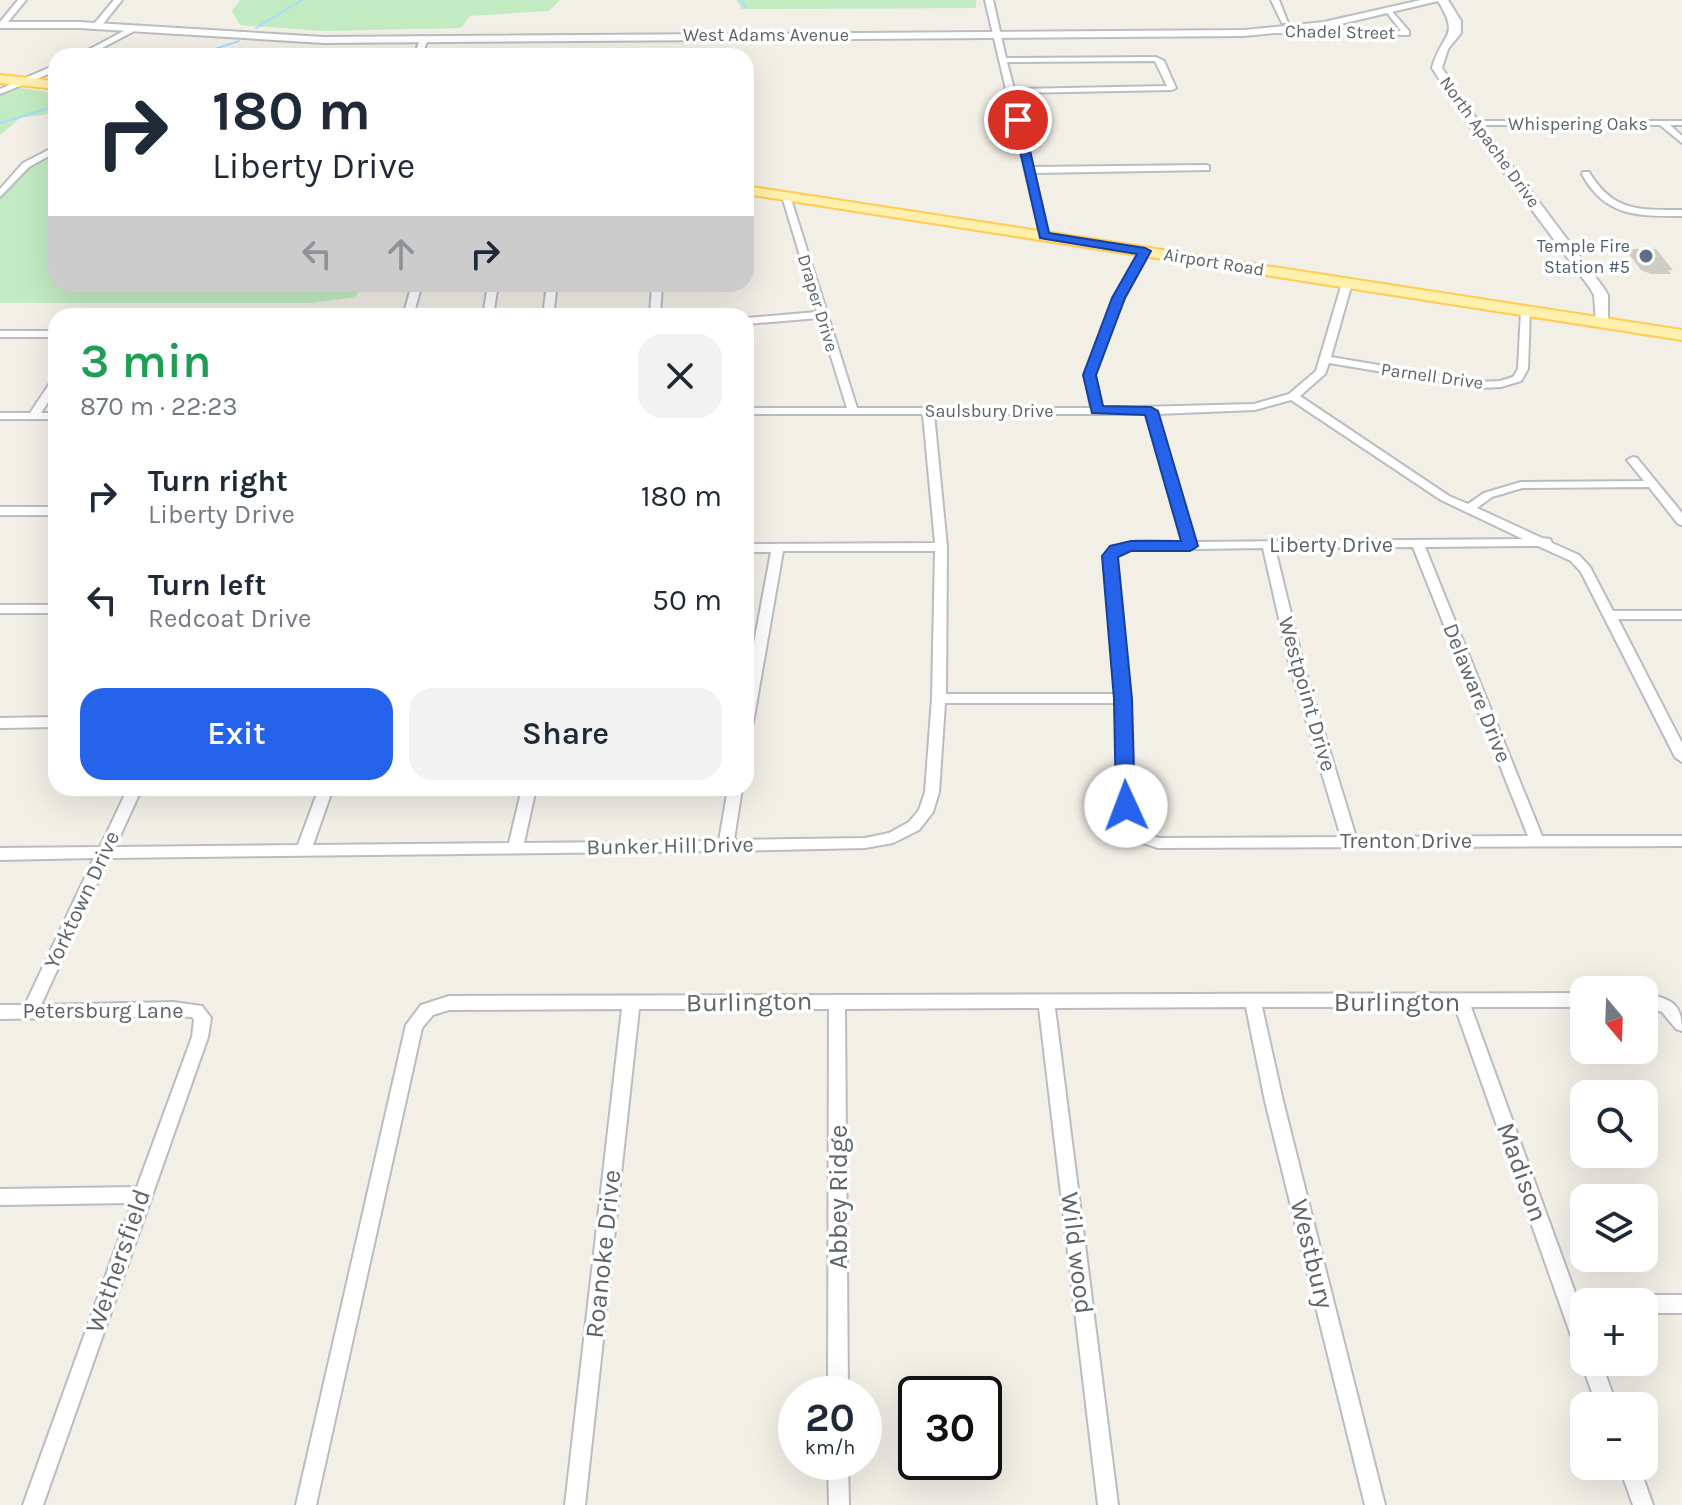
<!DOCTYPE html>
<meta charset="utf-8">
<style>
:root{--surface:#fff;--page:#f2f2f3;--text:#1f2937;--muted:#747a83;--accent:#2563eb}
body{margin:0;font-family:Karla,sans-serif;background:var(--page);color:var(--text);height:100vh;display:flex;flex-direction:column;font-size:30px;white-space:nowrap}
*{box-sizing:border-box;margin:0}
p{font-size:26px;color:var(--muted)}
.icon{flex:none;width:44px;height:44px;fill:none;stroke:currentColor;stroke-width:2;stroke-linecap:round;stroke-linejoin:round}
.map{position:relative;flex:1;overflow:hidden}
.sheet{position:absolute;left:48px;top:308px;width:706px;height:488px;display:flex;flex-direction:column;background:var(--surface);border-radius:24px;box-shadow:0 8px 32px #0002}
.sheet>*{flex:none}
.guide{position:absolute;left:48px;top:48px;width:706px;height:244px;border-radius:24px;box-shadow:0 8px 32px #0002;background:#fff;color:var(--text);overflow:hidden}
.needle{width:52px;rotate:161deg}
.fabs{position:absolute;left:1570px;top:976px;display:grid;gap:16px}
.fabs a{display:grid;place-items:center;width:88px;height:88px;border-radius:16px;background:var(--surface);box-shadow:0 8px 32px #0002;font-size:40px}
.speed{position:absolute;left:778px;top:1376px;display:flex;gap:16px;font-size:40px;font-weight:700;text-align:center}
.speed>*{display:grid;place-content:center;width:104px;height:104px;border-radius:50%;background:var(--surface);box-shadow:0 8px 32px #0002;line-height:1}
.speed small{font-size:20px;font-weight:400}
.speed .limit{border:4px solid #111;border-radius:12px;background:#fff;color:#111}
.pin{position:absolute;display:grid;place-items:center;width:68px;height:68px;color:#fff;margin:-34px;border:4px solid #fff;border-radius:50%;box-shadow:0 2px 8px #0007}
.me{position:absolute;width:88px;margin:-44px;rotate:358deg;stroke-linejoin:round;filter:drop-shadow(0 0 6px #0008)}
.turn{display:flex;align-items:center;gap:28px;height:168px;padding:0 32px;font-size:36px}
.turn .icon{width:104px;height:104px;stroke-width:2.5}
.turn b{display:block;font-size:56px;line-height:68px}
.lanes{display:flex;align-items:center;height:76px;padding:0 32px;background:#0003;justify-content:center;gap:40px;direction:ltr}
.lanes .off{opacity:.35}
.round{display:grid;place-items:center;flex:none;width:84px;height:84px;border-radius:24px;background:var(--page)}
.summary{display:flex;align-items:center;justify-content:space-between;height:136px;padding:0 32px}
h1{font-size:48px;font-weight:600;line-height:60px;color:#1e9e55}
.action{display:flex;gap:16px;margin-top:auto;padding:16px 32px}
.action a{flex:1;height:92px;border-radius:24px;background:var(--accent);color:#fff;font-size:32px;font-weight:600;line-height:92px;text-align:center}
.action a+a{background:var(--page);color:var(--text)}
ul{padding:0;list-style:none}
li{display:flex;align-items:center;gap:24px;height:104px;padding:0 32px}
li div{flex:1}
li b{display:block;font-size:30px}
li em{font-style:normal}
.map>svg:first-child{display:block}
.green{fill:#c2ebc1}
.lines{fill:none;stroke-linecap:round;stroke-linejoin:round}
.stream{stroke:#a9dbff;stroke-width:2}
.building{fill:#cfccc5}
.street-casing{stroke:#b9bcc1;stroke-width:4}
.secondary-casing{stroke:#babec3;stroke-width:4}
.primary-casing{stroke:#ffcb52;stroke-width:4}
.street{fill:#fff;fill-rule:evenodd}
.secondary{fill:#fff;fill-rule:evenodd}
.primary{fill:#fff0ae;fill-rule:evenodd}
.route{fill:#2563eb;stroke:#184099;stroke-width:2}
.service-dot{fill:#5c6f8a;stroke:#fff;stroke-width:3}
.labels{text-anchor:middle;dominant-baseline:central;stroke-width:7;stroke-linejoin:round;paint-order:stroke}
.far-street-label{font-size:18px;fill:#5e6368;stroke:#fff}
.far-service-label{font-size:18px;fill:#4e5e75;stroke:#fff;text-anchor:end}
.street-label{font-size:22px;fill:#5e6368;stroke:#fff}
.near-street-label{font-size:26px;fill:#5e6368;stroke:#fff}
</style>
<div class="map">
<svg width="1682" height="1505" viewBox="0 0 1682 1505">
<rect width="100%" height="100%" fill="#f2efe7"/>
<g class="green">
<polygon points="240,0 560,0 549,11 470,16 461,28 324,31 240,25 232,11"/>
<polygon points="736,0 976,0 976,8 742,9"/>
<polygon points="20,88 56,93 56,113 20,118 0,135 0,95"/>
<polygon points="56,149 56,284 360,284 357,295 351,298 310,303 0,303 0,194 26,165"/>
</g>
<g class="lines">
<g class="stream">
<polyline points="741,0 746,7"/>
<polyline points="256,28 302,0"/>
<polyline points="193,56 239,41"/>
<polyline points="0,123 56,106"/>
</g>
</g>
<polygon class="building" points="1625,249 1656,249 1673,270 1668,270 1671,274 1651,274 1641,270"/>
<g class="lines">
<defs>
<g id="street">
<polygon points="18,0 26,0 4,27 0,27 0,22"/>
<polygon points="114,0 122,0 99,29 93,29 93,25"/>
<path d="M985 0H993L1006 58 1156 57 1164 61 1176 88 1172 90 1015 93 1032 167 1206 165 1209 166V170L1034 173 1049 236 1041 238ZM1155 61 1167 86 1014 89 1007 62Z"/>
<polygon points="1271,0 1279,0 1288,23 1282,23"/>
<polygon points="1389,8 1409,31 1409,35 1275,33 1271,31 1275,29 1401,31 1385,10"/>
<polygon points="131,27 138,29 87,56 77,56"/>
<polygon points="421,36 428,38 422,56 414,56"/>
<polygon points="53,66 56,66 56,71 0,94 0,89"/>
<polygon points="1473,121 1682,121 1682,125 1670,125 1682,136 1682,143 1660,125 1470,125 1470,121"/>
<polygon points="56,146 56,152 29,167 0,197 0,189 23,163"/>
<path d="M1583 172H1589C1613 212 1639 210 1682 210V216C1638 216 1605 217 1582 174Z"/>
<path d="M786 193 790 196 857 408H1091L1085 375 1114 298 1140 251 1145 248 1150 251 1124 298 1095 375 1102 408 1254 404 1289 394 1316 371 1342 283 1347 280 1352 283 1331 357 1479 382 1500 381 1513 377 1518 369 1521 311 1530 309 1528 369 1521 381 1501 387 1479 388 1329 363 1325 374 1300 396 1449 496 1468 504 1484 493 1521 482 1644 481 1627 460 1633 457 1637 458 1682 513V525L1678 524 1649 487 1522 488 1492 497 1477 508 1542 538 1550 539 1552 543 1579 555 1590 567 1613 611H1682V619H1618L1682 743V762L1675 757 1581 572 1571 561 1538 546 1425 547 1542 836H1682V846L1158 848 1128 838 1126 834 1119 806 1116 703H945L939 792 933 812 919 830 893 843 865 848 726 851 109 858 41 1005 173 1002 202 1006 211 1018 208 1037 43 1505H23L132 1203 0 1205V1189L137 1187 192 1037 194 1020 192 1017 173 1016 0 1019V1005H25L94 858 0 860V848L100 847 128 788H142L115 847 298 845 319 788H333L313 845 509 843 522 788H536L524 843 719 841 728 788H742L734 840 865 838 889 833 909 822 919 810 925 792 932 698 935 551H783L753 723 746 728V686L771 552H746V544L935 543 923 414H746V408H847L819 318 746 324V318L817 312 782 196ZM1291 400 1441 500 1523 539 1195 542 1157 414 1255 410ZM934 414H1147L1183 542C1158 542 1120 535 1104 556L1116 694H946L947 547ZM1413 547 1528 836 1356 837 1304 667 1275 548ZM1263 548 1290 667 1341 837 1159 838 1140 831 1133 806 1130 699 1116 556 1120 552 1131 550Z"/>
<polygon points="412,284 422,284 413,316 403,316"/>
<polygon points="488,284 498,284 493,316 483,316"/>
<polygon points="547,284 557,284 553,316 543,316"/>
<polygon points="652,284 662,284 660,316 650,316"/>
<rect x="0" y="331" width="56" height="6"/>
<polygon points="56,379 56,390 41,413 56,413 56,419 0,419 0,413 30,413 52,380"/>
<rect x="0" y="507" width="56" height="8"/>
<rect x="0" y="605" width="56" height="8"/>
<polygon points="56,717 56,727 0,728 0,718"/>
<path d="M1644 992C1670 1001 1682 1000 1682 1031L1676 1029 1662 1012 1644 1006Z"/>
<polygon points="1584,993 1584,1007 1471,1007 1584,1317 1584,1353 1577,1351 1574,1344 1455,1007 1262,1007 1283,1101 1385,1505 1365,1505 1265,1101 1246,1007 1055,1008 1118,1505 1098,1505 1039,1008 845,1009 848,1394 828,1394 829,1009 639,1009 585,1505 565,1505 622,1009 449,1010 433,1015 422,1028 316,1505 296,1505 406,1025 421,1005 449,996"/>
<polygon points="1644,1295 1682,1295 1682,1313 1644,1313 1644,1302 1635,1302 1637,1298"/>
<polygon points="1584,1355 1584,1362 1601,1362 1617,1406 1597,1406 1581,1362"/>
<polygon points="828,1462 848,1462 849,1505 829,1505"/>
<polygon points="1619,1466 1639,1466 1653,1505 1633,1505"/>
</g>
<path id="secondary" d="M1421 0H1448L1461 21V33L1448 49 1442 68 1478 121 1603 287 1608 295V325L1603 326 1596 322 1594 295 1590 288 1469 125 1432 68C1442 32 1461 38 1438 1L1324 28 1244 36 324 43 79 28H0V22H79L324 37 1244 30 1324 22Z"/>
<g id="primary">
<polygon points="0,75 56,81 56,89 0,83"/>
<polygon points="746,186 1682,330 1682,340 746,194"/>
</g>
</defs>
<use href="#street" class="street-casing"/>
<use href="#secondary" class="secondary-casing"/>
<use href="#primary" class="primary-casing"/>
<use href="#street" class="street"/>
<use href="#secondary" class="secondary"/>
<use href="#primary" class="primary"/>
</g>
<polygon class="route" points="1018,117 1023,120 1049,233 1145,248 1151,251 1125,298 1096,375 1103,406 1151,407 1158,411 1198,546 1190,551 1131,551 1118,557 1132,699 1135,806 1126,813 1116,806 1114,699 1102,556 1110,546 1131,541 1181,541 1145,415 1092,413 1083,375 1112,298 1137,254 1040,238 1013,120"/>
<circle class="service-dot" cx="1646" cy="256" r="8"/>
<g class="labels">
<g class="far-street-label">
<text transform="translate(1340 32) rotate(1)">Chadel Street</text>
<text x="766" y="35">West Adams Avenue</text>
<text x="1578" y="124">Whispering Oaks</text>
<text transform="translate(1490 142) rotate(54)">North Apache Drive</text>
<text transform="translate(1214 262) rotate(9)">Airport Road</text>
<text transform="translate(818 303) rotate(73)">Draper Drive</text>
<text transform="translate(1432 376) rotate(8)">Parnell Drive</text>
<text x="989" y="411">Saulsbury Drive</text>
</g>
<g class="far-service-label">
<text x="1630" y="246">Temple Fire<tspan x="1630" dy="21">Station #5</tspan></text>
</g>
<g class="street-label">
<text x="1331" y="545">Liberty Drive</text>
<text transform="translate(1477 693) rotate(68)">Delaware Drive</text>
<text transform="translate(1307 694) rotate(74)">Westpoint Drive</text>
<text x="1406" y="841">Trenton Drive</text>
<text transform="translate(670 846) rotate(-1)">Bunker Hill Drive</text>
<text transform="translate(82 900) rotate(-65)">Yorktown Drive</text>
<text x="103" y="1011">Petersburg Lane</text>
</g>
<g class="near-street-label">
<text transform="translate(749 1002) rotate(-1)">Burlington</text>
<text x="1397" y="1002">Burlington</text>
<text transform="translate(1522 1172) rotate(70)">Madison</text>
<text transform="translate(838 1197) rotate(-90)">Abbey Ridge</text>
<text transform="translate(1077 1253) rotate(83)">Wild wood</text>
<text transform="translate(603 1254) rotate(-84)">Roanoke Drive</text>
<text transform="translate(1312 1254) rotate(76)">Westbury</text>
<text transform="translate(118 1261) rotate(-71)">Wethersfield</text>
</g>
</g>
</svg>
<div class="fabs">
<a><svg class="needle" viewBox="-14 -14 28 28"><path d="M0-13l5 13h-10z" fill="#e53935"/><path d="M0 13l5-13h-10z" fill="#747a83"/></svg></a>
<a><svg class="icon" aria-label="search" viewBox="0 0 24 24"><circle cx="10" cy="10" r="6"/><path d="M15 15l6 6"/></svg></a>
<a><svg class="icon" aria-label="layers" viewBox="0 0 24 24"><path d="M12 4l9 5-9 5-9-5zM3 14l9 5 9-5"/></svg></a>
<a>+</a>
<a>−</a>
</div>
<div class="speed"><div>20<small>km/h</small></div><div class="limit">30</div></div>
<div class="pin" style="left:1018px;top:120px;background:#d93025"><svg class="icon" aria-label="arrive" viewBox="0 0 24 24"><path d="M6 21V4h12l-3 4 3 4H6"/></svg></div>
<svg class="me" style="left:1126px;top:806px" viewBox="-20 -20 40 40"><circle r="19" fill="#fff"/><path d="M0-13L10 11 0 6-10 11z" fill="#2563eb"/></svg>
<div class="guide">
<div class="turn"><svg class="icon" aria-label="right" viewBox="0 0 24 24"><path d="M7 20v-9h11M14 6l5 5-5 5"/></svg><div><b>180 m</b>Liberty Drive</div></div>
<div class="lanes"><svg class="icon off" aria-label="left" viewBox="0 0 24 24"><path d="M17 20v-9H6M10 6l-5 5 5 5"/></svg><svg class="icon off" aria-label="ahead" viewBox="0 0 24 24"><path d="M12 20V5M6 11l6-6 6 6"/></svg><svg class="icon" aria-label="right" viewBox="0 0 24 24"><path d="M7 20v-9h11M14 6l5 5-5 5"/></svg></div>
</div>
<section class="sheet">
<div class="summary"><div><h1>3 min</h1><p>870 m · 22:23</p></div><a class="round"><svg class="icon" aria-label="close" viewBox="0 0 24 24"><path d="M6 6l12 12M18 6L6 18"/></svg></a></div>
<ul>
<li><svg class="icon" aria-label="right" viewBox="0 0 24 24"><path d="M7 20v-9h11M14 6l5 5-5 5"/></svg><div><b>Turn right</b><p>Liberty Drive</p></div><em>180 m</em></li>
<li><svg class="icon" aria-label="left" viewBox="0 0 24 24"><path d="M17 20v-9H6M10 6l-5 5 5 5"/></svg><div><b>Turn left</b><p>Redcoat Drive</p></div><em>50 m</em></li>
</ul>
<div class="action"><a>Exit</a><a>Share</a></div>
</section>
</div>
